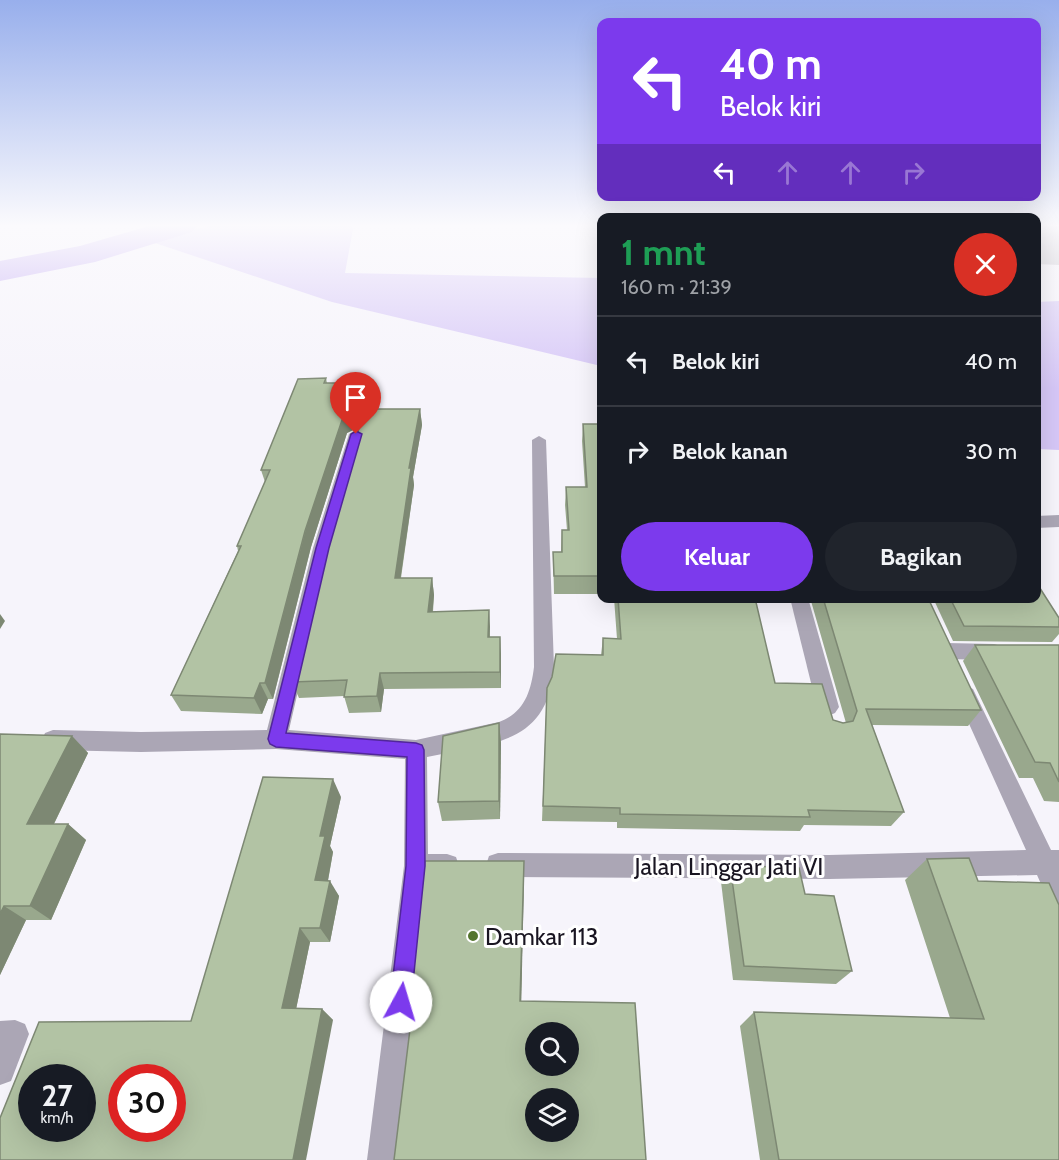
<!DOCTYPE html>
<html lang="id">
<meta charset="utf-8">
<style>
:root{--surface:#171b24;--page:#20242c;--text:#f1f3f6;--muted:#9ea1a6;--line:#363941;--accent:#7c3aed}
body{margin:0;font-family:Cabin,sans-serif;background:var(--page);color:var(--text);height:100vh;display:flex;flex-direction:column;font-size:22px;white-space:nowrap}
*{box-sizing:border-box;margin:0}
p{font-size:20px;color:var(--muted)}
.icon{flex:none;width:33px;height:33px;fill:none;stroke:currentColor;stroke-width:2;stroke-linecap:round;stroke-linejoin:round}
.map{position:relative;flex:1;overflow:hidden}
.drawer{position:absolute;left:597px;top:213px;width:444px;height:390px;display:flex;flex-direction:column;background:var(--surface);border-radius:12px;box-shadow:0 6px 24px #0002}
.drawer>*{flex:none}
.banner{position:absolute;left:597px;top:18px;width:444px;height:183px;border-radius:12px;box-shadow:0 6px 24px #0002;background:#7c3aed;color:#fff;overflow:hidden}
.fabs{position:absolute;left:525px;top:1022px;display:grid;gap:12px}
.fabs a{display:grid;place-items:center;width:54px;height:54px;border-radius:50%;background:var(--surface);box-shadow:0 6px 24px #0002;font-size:30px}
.speed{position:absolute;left:18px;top:1064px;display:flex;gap:12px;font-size:30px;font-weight:700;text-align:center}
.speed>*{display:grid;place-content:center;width:78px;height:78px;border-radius:50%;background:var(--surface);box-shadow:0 6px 24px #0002;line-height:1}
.speed small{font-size:15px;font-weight:400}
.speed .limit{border:9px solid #d22;background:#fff;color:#111}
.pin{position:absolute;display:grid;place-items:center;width:51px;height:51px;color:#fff;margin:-62px -26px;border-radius:50% 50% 50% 0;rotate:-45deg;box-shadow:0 0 6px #0007}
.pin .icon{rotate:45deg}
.me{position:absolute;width:66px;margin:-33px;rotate:6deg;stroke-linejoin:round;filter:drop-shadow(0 0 4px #0008)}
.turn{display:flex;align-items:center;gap:21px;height:126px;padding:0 24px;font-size:27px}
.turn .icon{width:78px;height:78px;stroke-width:2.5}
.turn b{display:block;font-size:42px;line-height:51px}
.lanes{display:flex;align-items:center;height:57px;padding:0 24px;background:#0003;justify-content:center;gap:30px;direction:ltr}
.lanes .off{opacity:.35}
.round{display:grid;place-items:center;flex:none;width:63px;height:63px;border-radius:32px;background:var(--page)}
.overview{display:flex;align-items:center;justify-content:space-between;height:102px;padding:0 24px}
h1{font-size:36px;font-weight:700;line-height:45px;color:#1e9e55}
.button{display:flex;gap:12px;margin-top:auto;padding:12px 24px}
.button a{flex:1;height:69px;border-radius:36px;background:var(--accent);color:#fff;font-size:24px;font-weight:700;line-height:69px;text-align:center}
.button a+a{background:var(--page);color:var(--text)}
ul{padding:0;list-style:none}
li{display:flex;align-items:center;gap:18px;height:90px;padding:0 24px;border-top:2px solid var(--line)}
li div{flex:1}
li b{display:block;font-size:22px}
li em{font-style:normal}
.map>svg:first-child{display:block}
.green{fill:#d6c7f7}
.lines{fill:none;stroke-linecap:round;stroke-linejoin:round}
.river{fill:#c0a7f2;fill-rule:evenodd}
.runway{fill:#bdbac3;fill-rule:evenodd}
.minor{fill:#aba6b5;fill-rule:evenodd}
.wall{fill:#99a88d}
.shaded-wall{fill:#7d8873}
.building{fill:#b2c3a4;stroke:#7d8873;stroke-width:1.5;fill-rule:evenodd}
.route{fill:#7c3aed;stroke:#51269a;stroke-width:1.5}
.poi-dot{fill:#54752d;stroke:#fff;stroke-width:2}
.labels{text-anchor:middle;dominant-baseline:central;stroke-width:6;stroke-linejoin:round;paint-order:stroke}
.near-street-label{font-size:24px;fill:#191521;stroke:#fff}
.near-poi-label{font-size:24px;fill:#191521;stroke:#fff;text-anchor:start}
</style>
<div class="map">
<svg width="1059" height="1160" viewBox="0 0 1059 1160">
<rect width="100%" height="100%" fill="#f6f4fb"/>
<g class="green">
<polygon points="209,226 351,226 353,229 345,273 601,278 601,366 332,302 149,241"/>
<polygon points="1059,301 1059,450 1037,449 1037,302"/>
</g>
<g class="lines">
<polygon class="river" points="149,226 197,226 192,232 95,262 0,281 0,261 80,246"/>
<polygon class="runway" points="1036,226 1059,226 1059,265 1036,264"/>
<g class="minor">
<path d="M356 430 363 434 331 548 289 730 416 740 499 722C524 713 531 692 534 667L532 440 539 436 546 440 554 667C548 746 490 743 427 757L428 854H447L456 857 459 866 456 875 447 878H427L399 1160H367L404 866 405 759 276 749 141 752 53 750 45 747 42 740 45 733 53 730 141 732 267 730 313 548 349 434Z"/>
<polygon points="1059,515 1059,527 1036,528 1036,516"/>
<polygon points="790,598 808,598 839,707 835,713 828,716 821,713 817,707"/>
<polygon points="946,643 994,644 1001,646 1004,652 1001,658 994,660 946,659 939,657 936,651 939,645"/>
<polygon points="966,686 973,689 1051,850 1059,850 1059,908 1050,904 1037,875 829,879 498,877 489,874 486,865 489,856 498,853 829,855 1026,850 956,695 959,689"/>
<polygon points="15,1020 25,1024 29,1034 11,1081 0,1085 0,1021"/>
</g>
</g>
<g class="wall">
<polygon points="326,378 327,383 346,383 350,399 347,409 420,409 422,425 413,477 414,485 401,578 432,578 434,595 433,612 489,610 490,637 501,654 501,688 384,689 381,712 349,713 344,696 299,698 292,682 359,429 357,428 347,433 311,547 273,699 268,699 262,714 181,711 171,695 238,551 237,546 265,482 261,470"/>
<polygon points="583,424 602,424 602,594 554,594 553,552 561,552 562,530 567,530 565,505 566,487 585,487 582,441"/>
<polygon points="614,598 755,598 775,683 833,720 843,723 846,723 811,601 812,598 928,598 981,710 968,726 872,725 904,812 891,826 804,825 800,831 617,828 617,822 542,821 547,688 601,655 603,638 617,639"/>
<polygon points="933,598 1036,598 1059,618 1059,634 1052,642 953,641"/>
<polygon points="975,645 1059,645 1059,802 1044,801 1033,778 1019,778 963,661"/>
<polygon points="499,723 501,743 500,819 442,821 438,802"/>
<polygon points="0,734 72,736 88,753 54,824 68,824 86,840 51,920 26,920 0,975"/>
<polygon points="341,797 330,846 333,852 328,881 339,896 330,942 310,942 296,1009 322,1009 333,1020 191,1021"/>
<polygon points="927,859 978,881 1059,1160 760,1160 740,1026 754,1012 950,1018 905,880"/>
<polygon points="524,861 521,1001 646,1160 415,988 411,980"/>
<polygon points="730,865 805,894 852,971 836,984 733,980 721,882"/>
</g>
<g class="shaded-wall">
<polygon points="346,383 350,399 345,416 354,412 357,428 347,433 311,547 273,699 265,683 338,409"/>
<polygon points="420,409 422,425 413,477 414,485 398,595 395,578 409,468"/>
<polygon points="432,578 434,595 431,628 428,612"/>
<polygon points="489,610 490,627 489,653 488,637"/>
<polygon points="0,614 5,621 0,629"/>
<polygon points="500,637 501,654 501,688 500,672"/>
<polygon points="380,673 384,689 381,712 377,696"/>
<polygon points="260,683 268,699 262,714 254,698"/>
<polygon points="499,723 501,743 500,819 499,801"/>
<polygon points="72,736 88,753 46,840 27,824"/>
<polygon points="333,779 341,797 330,846 333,852 325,896 315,880 320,836"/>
<polygon points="68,824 86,840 51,920 30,906"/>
<polygon points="524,861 524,880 521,1014 520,1001"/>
<polygon points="330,881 339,896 330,942 320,928"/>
<polygon points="4,906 26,920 0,975 0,914"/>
<polygon points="300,928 310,942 294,1019 282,1008"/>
<polygon points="322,1009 333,1020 306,1160 293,1160"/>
</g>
<g class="building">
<polygon points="326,378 324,383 346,383 338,409 420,409 409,468 411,468 395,578 432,578 428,612 489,610 488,637 500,637 500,672 380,673 377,696 344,697 347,680 292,682 328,532 362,418 354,412 343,417 305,531 265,683 260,683 254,698 171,695 241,546 237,546 270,470 261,470 298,379"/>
<polygon points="583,424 602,424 602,576 554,576 553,552 562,552 562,530 569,530 566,487 587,487"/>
<polygon points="1036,582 1059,618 1059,627 964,626 950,598 1036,598"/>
<polygon points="618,598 755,598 775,683 822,684 833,720 843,723 853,721 857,711 823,598 928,598 981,710 866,709 904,812 808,810 810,817 620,814 620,808 543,806 547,688 552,677 556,654 603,655 603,638 621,639"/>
<polygon points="975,645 1059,645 1059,782 1050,763 1035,762"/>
<polygon points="499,723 499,801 438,802 443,736"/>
<polygon points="0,734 72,736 27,824 68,824 30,906 4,906 0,914"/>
<path d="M263 777 333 779 320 836H325L315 880 330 881 320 928H300L282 1008 322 1009 293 1160H0V1118L39 1022 191 1021ZM32 1077H82V1128H32ZM122 1077H172V1128H122Z"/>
<polygon points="969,858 978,881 1049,883 1059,905 1059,1160 779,1160 754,1012 984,1019 927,859"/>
<path d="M425 861H524L520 1001 635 1003 646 1160H394L416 980H411ZM536 1032H568V1065H536ZM536 1098H568V1131H536Z"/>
<polygon points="730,865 799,868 805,894 834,896 852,971 744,966"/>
</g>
<linearGradient id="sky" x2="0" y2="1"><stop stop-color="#98afec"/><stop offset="0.58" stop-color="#fbfafd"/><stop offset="1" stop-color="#fbfafd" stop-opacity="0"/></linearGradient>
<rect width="1059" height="389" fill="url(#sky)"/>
<polygon class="route" points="356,431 362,434 329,548 286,733 416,743 422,745 424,750 425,866 411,1002 408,1009 401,1013 393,1009 390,1002 406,866 407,757 276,747 270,744 268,739 316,548 351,434"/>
<circle class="poi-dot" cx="473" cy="936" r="6"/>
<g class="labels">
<g class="near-street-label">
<text x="729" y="866">Jalan Linggar Jati VI</text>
</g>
<g class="near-poi-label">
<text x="485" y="936">Damkar 113</text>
</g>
</g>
</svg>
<div class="fabs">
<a><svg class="icon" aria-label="search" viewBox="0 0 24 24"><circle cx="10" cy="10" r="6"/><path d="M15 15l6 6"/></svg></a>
<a><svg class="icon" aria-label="layers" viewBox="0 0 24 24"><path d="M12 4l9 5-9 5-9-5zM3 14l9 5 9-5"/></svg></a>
</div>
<div class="speed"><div>27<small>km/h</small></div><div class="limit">30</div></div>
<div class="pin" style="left:356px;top:434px;background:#d93025"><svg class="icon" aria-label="arrive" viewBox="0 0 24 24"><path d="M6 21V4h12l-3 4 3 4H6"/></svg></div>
<svg class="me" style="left:401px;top:1002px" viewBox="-20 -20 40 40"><circle r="19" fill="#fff"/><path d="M0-13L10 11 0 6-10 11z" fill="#7c3aed"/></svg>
<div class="banner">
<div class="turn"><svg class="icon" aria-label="left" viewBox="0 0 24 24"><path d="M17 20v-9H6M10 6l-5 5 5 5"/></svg><div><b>40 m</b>Belok kiri</div></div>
<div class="lanes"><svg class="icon" aria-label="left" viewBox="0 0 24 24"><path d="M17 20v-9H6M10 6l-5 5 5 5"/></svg><svg class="icon off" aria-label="ahead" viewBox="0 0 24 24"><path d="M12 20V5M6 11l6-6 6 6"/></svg><svg class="icon off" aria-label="ahead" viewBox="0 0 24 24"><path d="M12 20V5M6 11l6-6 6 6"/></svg><svg class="icon off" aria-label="right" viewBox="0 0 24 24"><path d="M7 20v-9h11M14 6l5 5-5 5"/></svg></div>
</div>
<section class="drawer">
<div class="overview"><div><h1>1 mnt</h1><p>160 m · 21:39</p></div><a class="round" style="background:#d93025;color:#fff"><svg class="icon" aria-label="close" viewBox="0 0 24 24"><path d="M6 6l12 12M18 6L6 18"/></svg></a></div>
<ul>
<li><svg class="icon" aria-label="left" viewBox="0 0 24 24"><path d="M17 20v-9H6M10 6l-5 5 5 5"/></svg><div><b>Belok kiri</b></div><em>40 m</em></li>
<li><svg class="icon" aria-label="right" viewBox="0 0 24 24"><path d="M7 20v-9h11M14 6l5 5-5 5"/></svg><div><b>Belok kanan</b></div><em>30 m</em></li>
</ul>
<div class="button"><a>Keluar</a><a>Bagikan</a></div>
</section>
</div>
